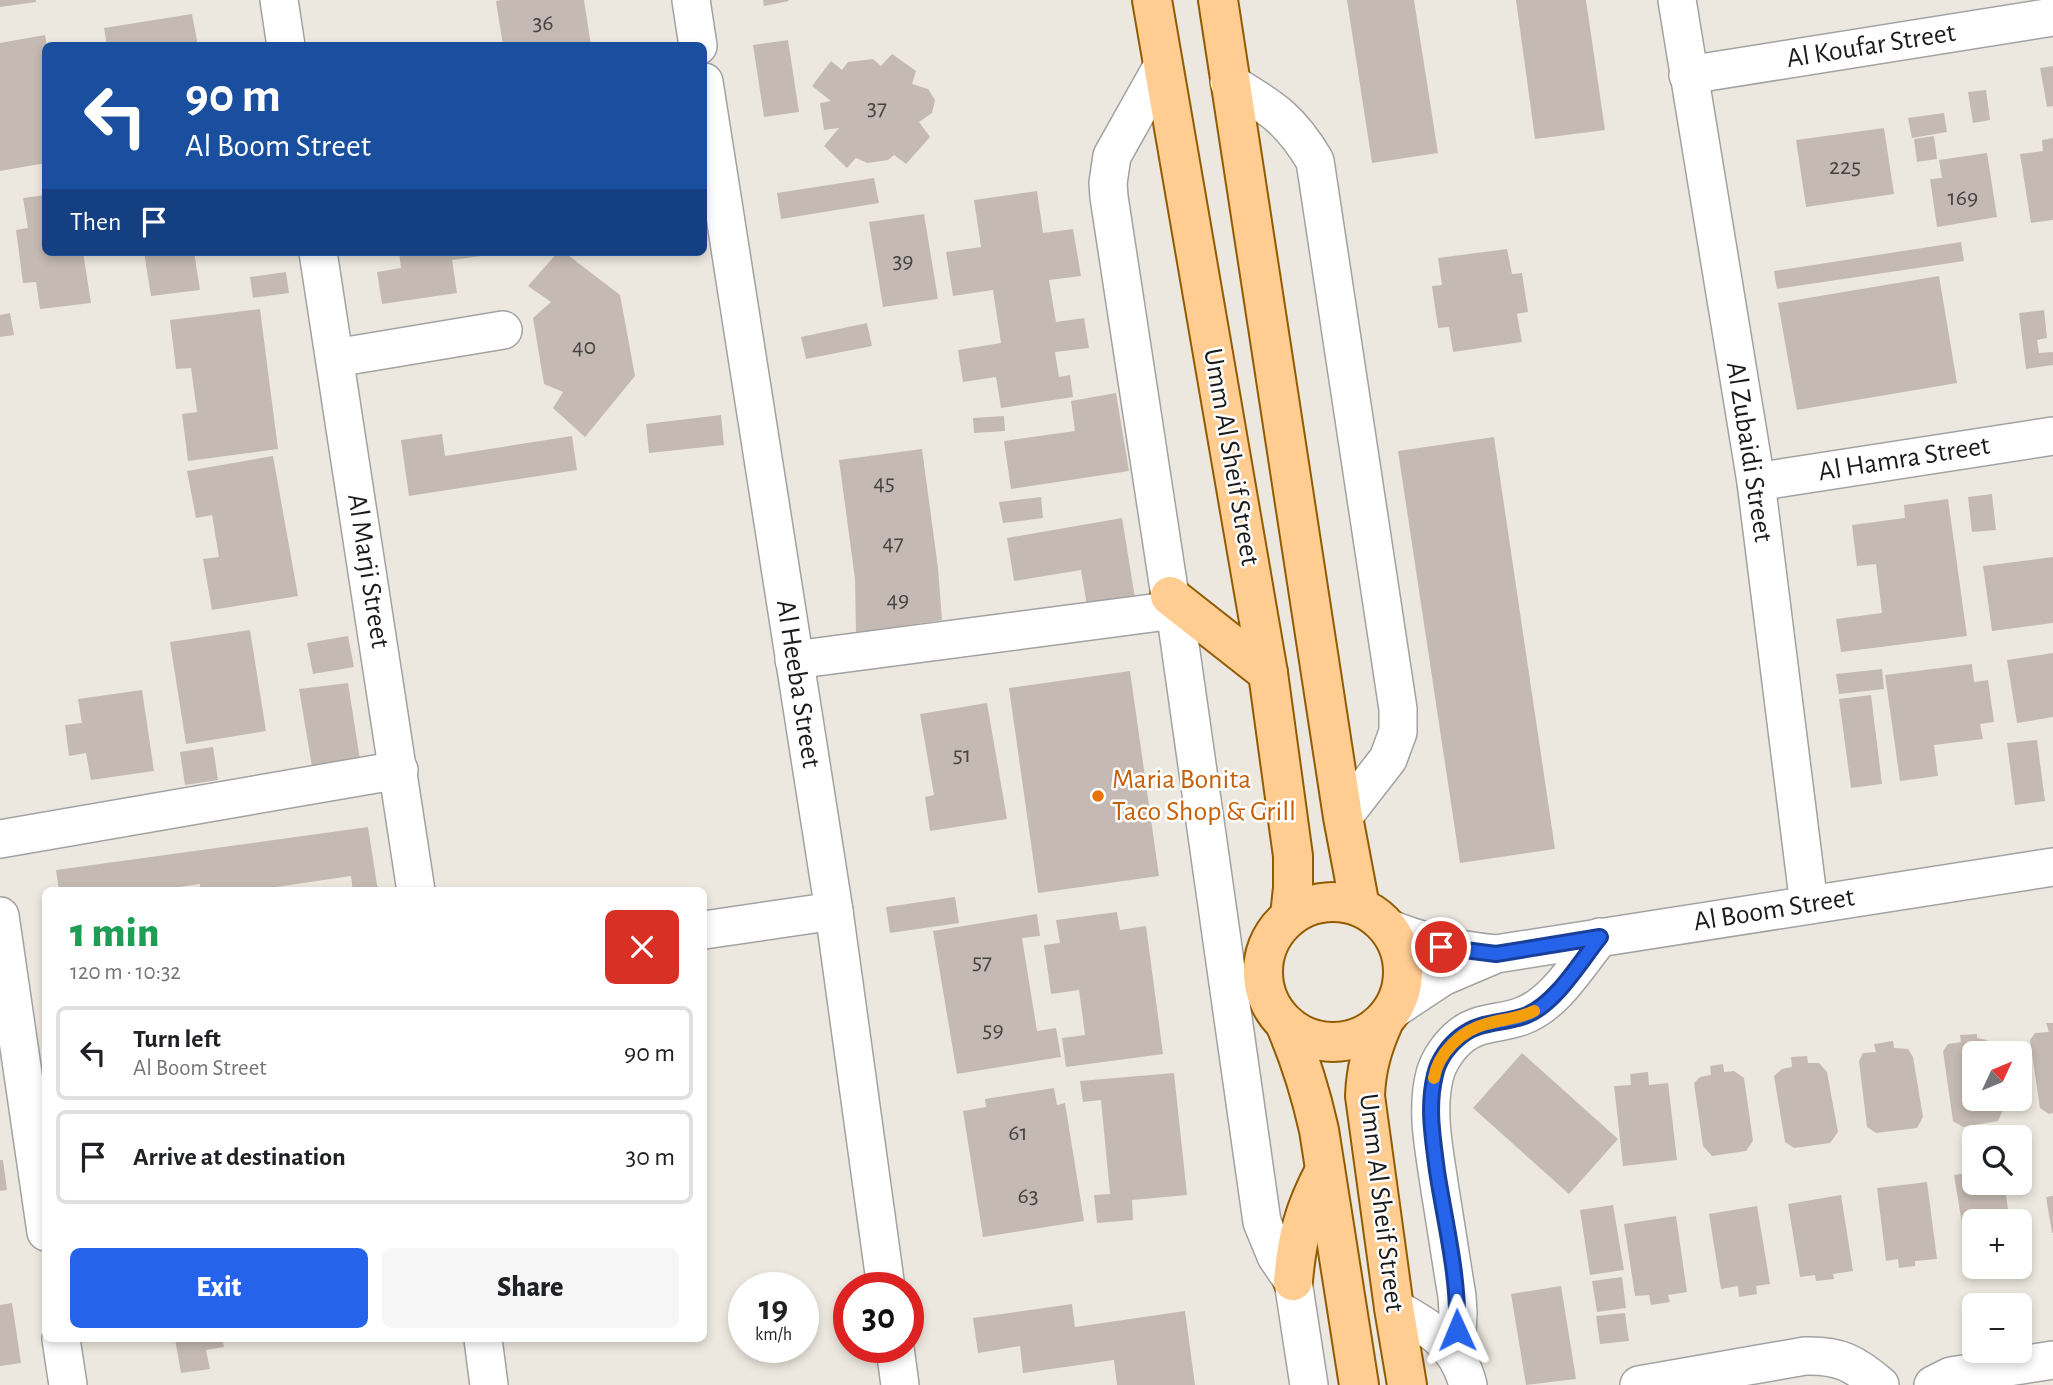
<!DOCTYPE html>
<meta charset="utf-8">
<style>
:root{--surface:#fff;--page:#f6f6f6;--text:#202124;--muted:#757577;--line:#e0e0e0;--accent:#2563eb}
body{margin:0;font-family:"Alegreya Sans",sans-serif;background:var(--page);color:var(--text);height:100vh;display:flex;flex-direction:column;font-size:26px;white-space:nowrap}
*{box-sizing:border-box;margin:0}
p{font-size:23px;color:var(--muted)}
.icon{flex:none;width:38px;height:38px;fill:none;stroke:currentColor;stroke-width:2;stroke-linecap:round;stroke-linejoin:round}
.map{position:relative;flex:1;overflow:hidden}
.side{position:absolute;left:42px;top:887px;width:665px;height:455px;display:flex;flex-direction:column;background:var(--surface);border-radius:10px;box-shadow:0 4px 10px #0003}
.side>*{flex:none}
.top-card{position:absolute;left:42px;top:42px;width:665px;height:214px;border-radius:10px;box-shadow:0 4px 10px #0003;background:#1a4fa0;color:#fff;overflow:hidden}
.needle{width:46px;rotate:46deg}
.buttons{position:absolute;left:1962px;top:1041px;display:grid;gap:14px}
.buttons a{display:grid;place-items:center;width:70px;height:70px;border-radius:10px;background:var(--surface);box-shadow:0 4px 10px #0003;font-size:35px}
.speed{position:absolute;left:728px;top:1272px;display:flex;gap:14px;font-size:35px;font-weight:700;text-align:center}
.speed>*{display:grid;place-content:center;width:91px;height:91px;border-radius:50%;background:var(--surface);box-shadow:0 4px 10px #0003;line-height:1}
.speed small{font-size:18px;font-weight:400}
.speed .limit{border:10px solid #d22;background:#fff;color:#111}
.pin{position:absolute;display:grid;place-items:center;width:60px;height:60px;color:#fff;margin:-30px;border:4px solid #fff;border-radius:50%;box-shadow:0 2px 7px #0007}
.me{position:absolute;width:77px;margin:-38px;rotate:359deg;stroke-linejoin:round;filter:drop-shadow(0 0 5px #0008)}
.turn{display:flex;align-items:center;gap:24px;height:147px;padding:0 28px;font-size:32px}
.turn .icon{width:91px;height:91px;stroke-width:2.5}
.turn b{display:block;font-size:49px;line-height:60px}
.then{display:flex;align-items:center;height:66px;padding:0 28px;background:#0003;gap:14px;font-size:26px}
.round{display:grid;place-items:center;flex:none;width:74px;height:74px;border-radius:10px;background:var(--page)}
.overview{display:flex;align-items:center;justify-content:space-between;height:119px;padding:0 28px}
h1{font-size:42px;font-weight:800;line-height:52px;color:#1e9e55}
.action{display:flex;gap:14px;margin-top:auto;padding:14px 28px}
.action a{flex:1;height:80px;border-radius:10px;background:var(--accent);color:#fff;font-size:28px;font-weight:800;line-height:80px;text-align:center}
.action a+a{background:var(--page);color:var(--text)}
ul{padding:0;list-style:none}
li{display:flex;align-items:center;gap:21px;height:94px;margin:0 14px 10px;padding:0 14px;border:4px solid var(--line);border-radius:10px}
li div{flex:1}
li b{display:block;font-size:26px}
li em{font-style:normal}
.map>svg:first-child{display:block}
.building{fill:#c5bab3}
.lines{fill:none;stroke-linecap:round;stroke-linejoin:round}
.minor-casing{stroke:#a2a2a2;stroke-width:40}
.major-casing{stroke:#915b00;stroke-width:42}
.minor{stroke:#fff;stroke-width:37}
.major{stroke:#ffcc92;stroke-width:38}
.route-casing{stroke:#184099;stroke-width:18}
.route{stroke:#2563eb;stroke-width:12}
.slow{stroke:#f59e0b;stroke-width:12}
.food-dot{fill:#e8710a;stroke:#fff;stroke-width:2.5}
.labels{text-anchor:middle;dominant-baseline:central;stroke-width:5;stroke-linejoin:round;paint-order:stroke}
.number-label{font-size:24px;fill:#464341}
.street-label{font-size:28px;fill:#1b1b1b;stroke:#fff}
.food-label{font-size:28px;fill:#c56008;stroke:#fff;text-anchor:start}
</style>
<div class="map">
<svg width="2053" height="1385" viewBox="0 0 2053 1385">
<rect width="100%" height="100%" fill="#ede8df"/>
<g class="building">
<polygon points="0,0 36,0 36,2 0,7"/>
<polygon points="501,0 584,0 591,46 503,46 496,1"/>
<polygon points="763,0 788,0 789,1 764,6"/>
<polygon points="1347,0 1414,0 1438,153 1372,163"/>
<polygon points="1516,0 1586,0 1605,130 1535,139"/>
<polygon points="192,14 198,46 107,46 104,28"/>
<polygon points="45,35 47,46 46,46 46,163 0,171 0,43"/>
<polygon points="788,40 799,112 764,117 753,45"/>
<polygon points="892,54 916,71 912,84 928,89 935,100 932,113 919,122 930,137 906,164 894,155 888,160 867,163 856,158 847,168 824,146 839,128 824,130 820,103 831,101 812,86 831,61 842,70 848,62 873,59 881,66"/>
<polygon points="2053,66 2053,106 2047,107 2040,68"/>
<polygon points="1986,90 1990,120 1973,123 1968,92"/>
<polygon points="1944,113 1947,132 1912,138 1908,118"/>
<polygon points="1884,128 1894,194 1806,207 1796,140"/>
<polygon points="1934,136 1937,159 1917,162 1914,139"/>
<polygon points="2053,138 2053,220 2031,223 2020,154 2043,151 2042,140"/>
<polygon points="1987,153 1997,217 1937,227 1930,179 1942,178 1939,160"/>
<polygon points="874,178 879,203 781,219 777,193"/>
<polygon points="1037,191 1043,233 1073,229 1081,276 1049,280 1056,322 1084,318 1089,348 1055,352 1059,377 1070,375 1073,397 1001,408 996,377 963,382 958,350 1001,343 993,290 953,296 946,252 981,247 974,200"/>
<polygon points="46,195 46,252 83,252 91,303 40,309 36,282 23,283 16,230 28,228 23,198"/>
<polygon points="924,214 938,299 883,307 869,222"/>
<polygon points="1961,242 1964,261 1777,289 1774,271"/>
<polygon points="1507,249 1512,274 1522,273 1528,312 1517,314 1522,342 1453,352 1449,327 1438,328 1432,286 1442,285 1438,258"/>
<polygon points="144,252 194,252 200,290 151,296"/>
<polygon points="399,252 496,252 496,254 452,260 457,293 382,304 377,272 401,268"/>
<polygon points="558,252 564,252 620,295 635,376 585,437 553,408 563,392 544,384 533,318 551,302 528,286"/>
<polygon points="286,272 289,293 253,298 250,277"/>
<polygon points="1939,276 1957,383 1797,410 1778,303"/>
<polygon points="260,309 278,449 188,461 182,414 197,412 191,368 176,369 170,320"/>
<polygon points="2044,310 2047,338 2037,340 2039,353 2053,352 2053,365 2026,369 2019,313"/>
<polygon points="10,313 14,335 0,337 0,315"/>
<polygon points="867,323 872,346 806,359 801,337"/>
<polygon points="1116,393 1129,471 1011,489 1004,441 1075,431 1071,401"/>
<polygon points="721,415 724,445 649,453 646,424"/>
<polygon points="1004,416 1005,431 974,433 973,418"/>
<polygon points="442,434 445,456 572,436 577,470 409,496 401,440"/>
<polygon points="1494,437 1555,849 1460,863 1398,451"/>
<polygon points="922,449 938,568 942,620 856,633 855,579 839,460"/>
<polygon points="273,456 298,596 212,610 203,559 219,557 212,515 196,518 187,471"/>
<polygon points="1992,494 1996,530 1972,532 1968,497"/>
<polygon points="1041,497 1043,518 1003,523 999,502"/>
<polygon points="1948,499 1967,636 1841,652 1836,619 1882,613 1876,564 1857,566 1852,525 1905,518 1904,505"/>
<polygon points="1122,518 1135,598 1087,606 1081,570 1014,581 1007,538"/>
<polygon points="2053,557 2053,623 1992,631 1983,566"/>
<polygon points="250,630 266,731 186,744 170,642"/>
<polygon points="348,636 354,667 313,674 307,643"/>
<polygon points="2053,653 2053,717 2017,723 2007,660"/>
<polygon points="1972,664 1974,682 1988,680 1994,722 1980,724 1983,739 1934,745 1938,776 1900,781 1885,675"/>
<polygon points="1882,669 1884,689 1839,694 1836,674"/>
<polygon points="1130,671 1159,876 1038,893 1009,688"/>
<polygon points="348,683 361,766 313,773 299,689"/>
<polygon points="142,690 154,771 91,780 86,753 69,756 65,725 82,723 78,699"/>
<polygon points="1871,695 1882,784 1851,788 1839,699"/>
<polygon points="987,703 1007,819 930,831 925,797 934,795 920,714"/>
<polygon points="2037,740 2045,801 2015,805 2007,743"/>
<polygon points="213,747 218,780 185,785 180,752"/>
<polygon points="368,827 378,891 353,891 351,876 248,891 201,891 200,884 151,891 59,891 56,870"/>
<polygon points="955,897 959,923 890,933 886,907"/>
<polygon points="1117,912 1120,930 1146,926 1163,1054 1066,1067 1062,1038 1085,1035 1079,990 1051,994 1044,945 1060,943 1056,920"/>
<polygon points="1037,914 1040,936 1022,938 1037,1031 1056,1028 1061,1057 957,1074 933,931"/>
<polygon points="2046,1023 2053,1023 2053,1113 2049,1114 2040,1108 2030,1040 2035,1033 2049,1032"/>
<polygon points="1977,1034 1977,1038 1987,1040 1993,1048 1994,1054 1974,1054 1974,1099 2001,1099 2003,1110 1998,1121 1963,1127 1953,1121 1943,1051 1948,1044 1961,1042 1960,1035"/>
<polygon points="1893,1041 1894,1048 1908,1049 1913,1057 1923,1117 1917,1128 1876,1133 1867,1127 1859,1061 1863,1053 1876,1052 1874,1044"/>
<polygon points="1522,1053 1618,1139 1569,1194 1473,1108"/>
<polygon points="1807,1056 1808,1063 1819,1063 1827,1072 1838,1132 1830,1143 1794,1148 1785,1142 1774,1076 1782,1069 1792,1067 1791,1057"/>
<polygon points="1723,1064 1724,1072 1734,1071 1744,1078 1753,1141 1746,1151 1712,1156 1703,1146 1694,1083 1700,1077 1711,1075 1710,1066"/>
<polygon points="1648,1072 1649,1085 1668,1083 1677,1160 1623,1166 1614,1086 1631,1085 1630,1074"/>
<polygon points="1174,1073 1187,1195 1132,1200 1133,1220 1097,1223 1094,1195 1110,1194 1101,1100 1083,1102 1080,1081"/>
<polygon points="1054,1088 1057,1105 1065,1103 1084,1221 983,1237 963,1111 986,1107 985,1099"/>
<polygon points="0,1160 3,1160 7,1190 0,1191"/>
<polygon points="1974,1172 1974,1183 2004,1183 2010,1222 1974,1222 1974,1253 1967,1254 1954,1175"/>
<polygon points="1927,1182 1937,1259 1915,1261 1915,1266 1899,1268 1898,1259 1886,1261 1877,1188"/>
<polygon points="1841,1195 1853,1271 1833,1274 1834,1279 1816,1281 1815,1275 1800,1277 1788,1204"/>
<polygon points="2053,1196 2053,1233 2052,1233 2046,1197"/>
<polygon points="1613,1205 1624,1270 1590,1275 1580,1210"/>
<polygon points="1757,1206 1770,1284 1756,1286 1757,1294 1739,1297 1738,1286 1721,1289 1709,1214"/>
<polygon points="1676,1216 1687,1292 1668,1295 1670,1302 1651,1305 1649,1295 1635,1296 1624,1224"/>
<polygon points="1622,1277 1626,1308 1597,1312 1592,1281"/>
<polygon points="1561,1286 1576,1379 1526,1385 1511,1294"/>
<polygon points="12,1303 21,1363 0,1366 0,1305"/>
<polygon points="1072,1304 1075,1327 1185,1311 1195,1385 1117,1385 1114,1360 1023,1373 1020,1346 978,1353 973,1318"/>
<polygon points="1625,1313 1629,1341 1600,1344 1596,1316"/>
<polygon points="175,1339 222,1339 224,1347 206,1350 210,1369 181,1373"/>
</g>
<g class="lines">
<defs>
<g id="minor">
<polyline points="279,0 286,46"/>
<polyline points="691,0 698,46"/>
<polyline points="1677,0 1756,482 1809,905"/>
<polyline points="1163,65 1112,156 1108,183 1109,197 1170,596 1175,610 1262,1222 1276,1256 1293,1281 1309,1385"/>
<polyline points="1688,75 2053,17"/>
<polyline points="704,82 834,911 886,1288"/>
<path d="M1229 82C1270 107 1290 118 1315 161L1398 709V732L1388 759 1343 817"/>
<polyline points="318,252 416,891"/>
<polyline points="335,358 503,330"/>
<polyline points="1756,482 2053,436"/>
<polyline points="794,660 1175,610"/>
<polyline points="0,839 399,770"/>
<polyline points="0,916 46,1232"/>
<path d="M1388 928C1423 943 1457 950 1495 954"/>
<polyline points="704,930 834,911"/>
<polyline points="1394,1009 1442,977 1496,954 2053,867"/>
<path d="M1394 1308C1429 1327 1458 1344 1468 1385"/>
<polyline points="61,1339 68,1385"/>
<polyline points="483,1339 489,1385"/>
<polyline points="895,1348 900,1385"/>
<path d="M1456 1354 1458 1313 1457 1296C1451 1261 1446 1226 1440 1190 1435 1153 1425 1112 1435 1074 1439 1060 1450 1044 1462 1035 1480 1021 1502 1024 1522 1016 1555 1004 1578 964 1600 937"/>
<path d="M1639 1385 1805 1356C1839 1355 1854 1363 1880 1385"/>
<polyline points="1933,1385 1951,1376 2053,1360"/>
</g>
<g id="major">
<polyline points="1152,0 1268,673 1293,856 1293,888 1290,916"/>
<polyline points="1218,0 1343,817 1360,907"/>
<polyline points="1170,596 1268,673"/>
<circle cx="1333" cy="972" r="70"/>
<path d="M1383 1023C1372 1048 1366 1069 1365 1096L1394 1308 1407 1385"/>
<path d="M1286 1026C1301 1061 1311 1094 1319 1130L1359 1385"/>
<path d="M1293 1281C1297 1236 1304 1210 1325 1170"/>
</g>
</defs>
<use href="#minor" class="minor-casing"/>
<use href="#major" class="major-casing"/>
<use href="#minor" class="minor"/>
<use href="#major" class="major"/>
</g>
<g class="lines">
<defs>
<path id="route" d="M1441 947 1496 954 1600 937C1580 962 1556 1003 1527 1015 1505 1024 1481 1020 1461 1036 1449 1045 1438 1060 1435 1075 1427 1107 1433 1139 1437 1171 1445 1223 1459 1277 1457 1330"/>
</defs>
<use href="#route" class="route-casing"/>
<use href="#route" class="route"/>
<path class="slow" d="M1434 1078C1438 1053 1462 1030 1486 1024 1502 1019 1519 1019 1534 1011"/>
</g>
<circle class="food-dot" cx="1098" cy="796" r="7"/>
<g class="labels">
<g class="number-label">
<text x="543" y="23">36</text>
<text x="877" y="108">37</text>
<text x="1845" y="167">225</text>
<text x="1963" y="198">169</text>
<text x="903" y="261">39</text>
<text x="584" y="347">40</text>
<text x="884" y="483">45</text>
<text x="893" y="543">47</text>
<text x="898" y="600">49</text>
<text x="962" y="755">51</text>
<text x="982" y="962">57</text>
<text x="993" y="1030">59</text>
<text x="1018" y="1133">61</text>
<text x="1028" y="1196">63</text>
</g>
<g class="street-label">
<text transform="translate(1871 46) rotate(-9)">Al Koufar Street</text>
<text transform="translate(1749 452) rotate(81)">Al Zubaidi Street</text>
<text transform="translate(1231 457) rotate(80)">Umm Al Sheif Street</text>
<text transform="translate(1904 459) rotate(-9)">Al Hamra Street</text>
<text transform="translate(368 571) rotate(81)">Al Marji Street</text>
<text transform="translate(798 684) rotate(81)">Al Heeba Street</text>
<text transform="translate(1774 910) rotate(-9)">Al Boom Street</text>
<text transform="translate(1381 1203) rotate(83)">Umm Al Sheif Street</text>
</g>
<g class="food-label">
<text x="1112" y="780">Maria Bonita<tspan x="1112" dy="32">Taco Shop &amp; Grill</tspan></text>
</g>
</g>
</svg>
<div class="buttons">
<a><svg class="needle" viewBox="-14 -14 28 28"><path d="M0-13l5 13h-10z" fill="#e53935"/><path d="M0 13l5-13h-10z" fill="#757577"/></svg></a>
<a><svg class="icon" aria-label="search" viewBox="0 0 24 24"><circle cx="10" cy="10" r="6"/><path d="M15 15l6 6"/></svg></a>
<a>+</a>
<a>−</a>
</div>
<div class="speed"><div>19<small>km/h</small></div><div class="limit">30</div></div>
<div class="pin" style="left:1441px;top:947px;background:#d93025"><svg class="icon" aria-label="arrive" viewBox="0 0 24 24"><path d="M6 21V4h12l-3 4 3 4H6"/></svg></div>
<svg class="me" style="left:1457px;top:1330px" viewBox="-20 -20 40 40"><path d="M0-17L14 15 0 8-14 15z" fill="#2563eb" stroke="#fff" stroke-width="4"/></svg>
<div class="top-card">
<div class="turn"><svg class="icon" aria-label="left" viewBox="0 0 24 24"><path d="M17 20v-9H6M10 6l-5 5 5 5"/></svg><div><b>90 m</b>Al Boom Street</div></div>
<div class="then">Then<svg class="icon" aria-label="arrive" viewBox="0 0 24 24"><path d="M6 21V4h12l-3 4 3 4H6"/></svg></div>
</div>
<section class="side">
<div class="overview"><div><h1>1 min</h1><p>120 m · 10:32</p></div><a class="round" style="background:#d93025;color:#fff"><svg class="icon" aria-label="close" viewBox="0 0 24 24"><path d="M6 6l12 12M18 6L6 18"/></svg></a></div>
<ul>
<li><svg class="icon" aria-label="left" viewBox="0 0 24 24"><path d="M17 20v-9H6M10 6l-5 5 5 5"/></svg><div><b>Turn left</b><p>Al Boom Street</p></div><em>90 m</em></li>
<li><svg class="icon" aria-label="arrive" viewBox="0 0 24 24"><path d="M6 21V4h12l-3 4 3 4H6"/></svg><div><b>Arrive at destination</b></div><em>30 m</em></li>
</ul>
<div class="action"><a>Exit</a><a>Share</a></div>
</section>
</div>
